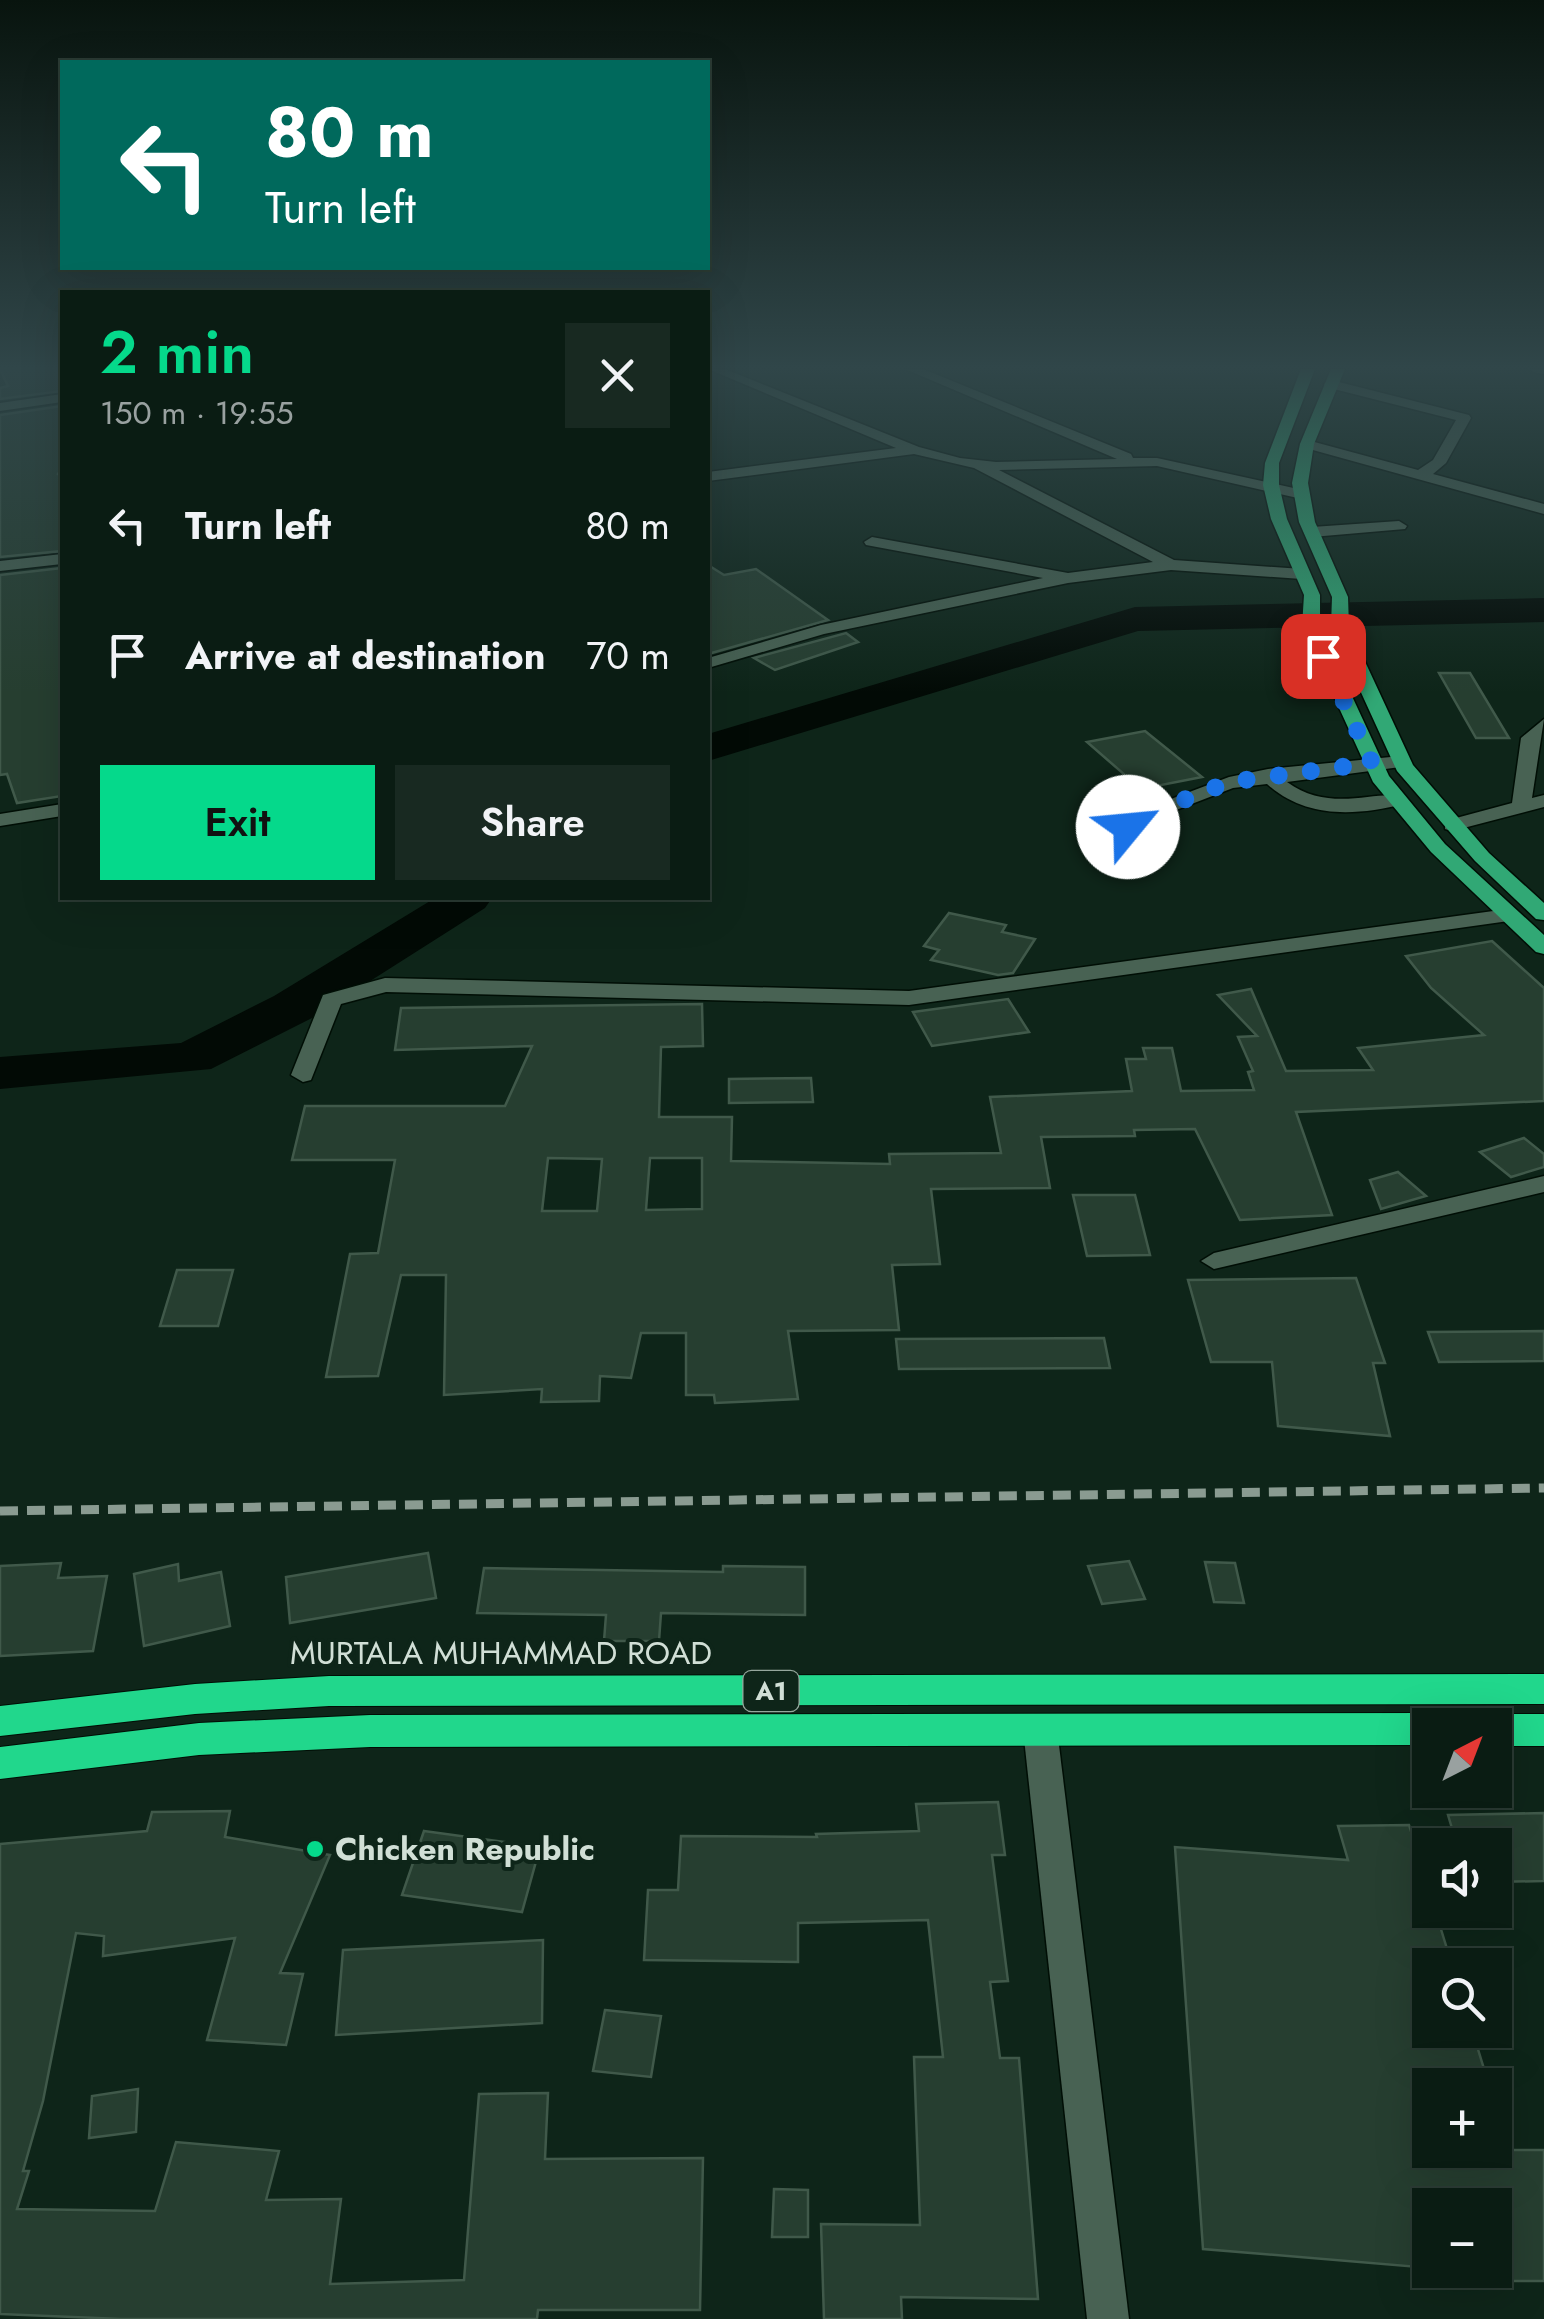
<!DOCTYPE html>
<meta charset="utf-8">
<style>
:root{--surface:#0a1c13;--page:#182921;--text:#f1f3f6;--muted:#99a1a0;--line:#2a3a33;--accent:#05d98b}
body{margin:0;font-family:Jost,sans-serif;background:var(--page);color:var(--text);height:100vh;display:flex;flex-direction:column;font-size:38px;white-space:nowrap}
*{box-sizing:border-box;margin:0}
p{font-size:32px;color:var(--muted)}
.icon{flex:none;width:55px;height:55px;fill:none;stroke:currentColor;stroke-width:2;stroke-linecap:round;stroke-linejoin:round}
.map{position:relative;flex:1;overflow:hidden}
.drawer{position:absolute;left:60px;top:290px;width:650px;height:610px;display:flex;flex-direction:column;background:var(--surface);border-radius:0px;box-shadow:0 10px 40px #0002,0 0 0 2px var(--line)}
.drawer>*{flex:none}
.banner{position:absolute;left:60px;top:60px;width:650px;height:210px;border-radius:0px;box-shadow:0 10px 40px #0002,0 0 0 2px var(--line);background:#00695c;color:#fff;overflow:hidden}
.needle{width:65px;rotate:42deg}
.tools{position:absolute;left:1412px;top:1708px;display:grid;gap:20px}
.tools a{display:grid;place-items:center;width:100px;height:100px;border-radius:0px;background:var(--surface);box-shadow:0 10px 40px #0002,0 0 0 2px var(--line);font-size:50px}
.pin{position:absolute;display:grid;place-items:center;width:85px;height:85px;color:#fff;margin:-42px;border-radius:20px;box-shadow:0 5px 15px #0006}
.me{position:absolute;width:110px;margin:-55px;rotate:62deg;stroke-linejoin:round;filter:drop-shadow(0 0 8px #0008)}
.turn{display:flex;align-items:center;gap:35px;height:210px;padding:0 40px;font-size:45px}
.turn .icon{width:130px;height:130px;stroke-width:2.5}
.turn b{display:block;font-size:70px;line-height:85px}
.round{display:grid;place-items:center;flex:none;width:105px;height:105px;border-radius:0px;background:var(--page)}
.head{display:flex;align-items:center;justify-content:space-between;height:170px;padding:0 40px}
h1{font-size:60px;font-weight:600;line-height:75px;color:var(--accent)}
.primary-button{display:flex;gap:20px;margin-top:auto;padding:20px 40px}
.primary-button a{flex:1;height:115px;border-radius:0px;background:var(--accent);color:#111;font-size:40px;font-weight:600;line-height:115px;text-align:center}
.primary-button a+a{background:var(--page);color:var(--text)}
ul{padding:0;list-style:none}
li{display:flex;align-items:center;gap:30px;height:130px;padding:0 40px}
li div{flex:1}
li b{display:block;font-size:38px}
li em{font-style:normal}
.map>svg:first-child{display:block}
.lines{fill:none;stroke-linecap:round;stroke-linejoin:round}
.river{fill:#020a05;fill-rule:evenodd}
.building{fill:#263e30;stroke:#40594a;stroke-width:2.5;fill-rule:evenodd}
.minor-casing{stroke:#000e05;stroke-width:3}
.major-casing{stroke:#000e05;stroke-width:3}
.highway-casing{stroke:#000e05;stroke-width:2}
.minor{fill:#486253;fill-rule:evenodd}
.major{fill:#31a875;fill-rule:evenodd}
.highway{fill:#21d78c;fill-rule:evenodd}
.rail{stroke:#8a9b91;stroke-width:9;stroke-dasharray:18 9;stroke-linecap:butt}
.route{stroke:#1a73e8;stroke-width:18;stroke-dasharray:0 32.4}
.poi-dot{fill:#05d98b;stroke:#0e2519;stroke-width:4}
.labels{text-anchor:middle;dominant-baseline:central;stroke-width:8;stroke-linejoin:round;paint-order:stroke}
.shield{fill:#0e2519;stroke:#96a79d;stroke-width:2.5}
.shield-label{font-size:25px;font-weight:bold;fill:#d1dfd6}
.near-street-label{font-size:32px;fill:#d1dfd6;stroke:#0e2519}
.near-poi-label{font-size:32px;font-weight:bold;fill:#d1dfd6;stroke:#0e2519;text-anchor:start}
</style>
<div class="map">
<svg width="1544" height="2319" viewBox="0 0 1544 2319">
<rect width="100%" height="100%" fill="#0e2519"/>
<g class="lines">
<g class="river">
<polygon points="1544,598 1544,622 1138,631 708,761 708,734 1135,607"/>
<polygon points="435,898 492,898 485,908 312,1018 211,1069 0,1089 0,1057 181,1043 274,996"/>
</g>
</g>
<g class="building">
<polygon points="0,369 62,369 62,391 0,399 0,388 8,386"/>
<polygon points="62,406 62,468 58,474 62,478 62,551 0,557 0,415"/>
<polygon points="708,565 724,575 756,569 828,620 708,654"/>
<polygon points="62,568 62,796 17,803 7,774 0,775 0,575"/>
<polygon points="846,633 858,642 775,670 754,658"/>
<polygon points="1439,673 1470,673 1509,738 1476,738"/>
<polygon points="1145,731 1202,777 1141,789 1087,742"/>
<polygon points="949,913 1006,925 1002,932 1035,939 1013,973 998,975 931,960 939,950 924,946"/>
<path d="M1492 941 1544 988V1101L1296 1112 1332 1215 1240 1220 1195 1129 1134 1130 1135 1136 1041 1137 1050 1188 931 1189 940 1264 892 1265 899 1330 788 1331 798 1399 715 1403 714 1395H686V1333H641L631 1378 600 1376 599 1401 541 1402 542 1389 444 1395 446 1275H401L378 1376 326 1377 350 1254 378 1253 395 1160H292L305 1106H505L532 1046 395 1050 401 1008 702 1004 703 1046 661 1047 659 1117H732L731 1161 890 1164 889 1154 1001 1153 990 1097 1132 1091 1126 1059H1146L1143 1048H1172L1181 1091 1254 1090 1248 1072 1253 1071 1238 1037 1257 1036 1218 995 1251 989 1286 1071 1373 1070 1358 1048 1484 1035 1431 988 1406 956ZM548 1158 602 1159 597 1211H542ZM650 1158H702V1209L646 1210Z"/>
<polygon points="1008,999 1029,1032 932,1046 913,1012"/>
<polygon points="811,1078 813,1102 729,1103 729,1079"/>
<polygon points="1524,1138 1544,1154 1544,1167 1511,1177 1480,1152"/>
<polygon points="1398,1172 1426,1196 1381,1209 1370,1180"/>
<polygon points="1073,1195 1135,1195 1150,1255 1087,1256"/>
<polygon points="177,1270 233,1270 218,1326 160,1326"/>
<polygon points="1356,1278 1385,1363 1373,1363 1390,1436 1278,1426 1272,1362 1211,1362 1188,1280"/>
<polygon points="1544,1331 1544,1361 1439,1362 1428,1332"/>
<polygon points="1104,1338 1110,1368 899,1369 896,1339"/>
<polygon points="428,1553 436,1598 290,1623 286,1577"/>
<polygon points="1129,1561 1145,1599 1102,1604 1088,1566"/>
<polygon points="1205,1562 1235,1563 1244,1603 1214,1602"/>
<polygon points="61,1563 58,1578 107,1576 93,1651 0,1656 0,1566"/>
<polygon points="178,1564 179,1581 221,1572 230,1626 144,1646 134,1574"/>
<polygon points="723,1566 805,1567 805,1615 661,1613 659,1641 604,1641 606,1615 477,1613 484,1568 723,1572"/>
<polygon points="998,1802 1005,1855 992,1855 1008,1981 990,1982 1000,2058 1019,2058 1038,2299 901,2297 902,2319 824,2319 821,2224 920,2225 914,2057 943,2057 928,1920 798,1923 798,1962 644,1960 648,1890 678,1890 681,1836 817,1837 816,1834 919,1831 916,1804"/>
<polygon points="230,1811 225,1837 330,1855 280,1973 303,1974 286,2045 207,2040 235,1938 103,1956 104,1936 76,1933 43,2101 23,2171 29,2171 17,2209 155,2211 176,2142 279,2151 266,2200 341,2199 330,2284 464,2280 479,2094 548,2093 545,2159 703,2158 700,2310 538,2310 537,2319 121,2319 0,2314 0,1844 147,1831 152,1812"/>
<polygon points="1544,1813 1544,1881 1495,1882 1495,1845 1457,1845 1448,1815"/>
<polygon points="1409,1825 1430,1892 1430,1910 1435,1910 1452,1965 1430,1965 1430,2030 1472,2030 1489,2085 1430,2085 1430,2150 1544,2150 1544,2281 1495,2281 1495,2205 1430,2205 1430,2268 1203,2249 1175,1847 1348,1860 1338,1826"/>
<polygon points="424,1831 540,1847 522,1912 402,1895"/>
<polygon points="543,1940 542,2023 336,2035 343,1950"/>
<polygon points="605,2010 661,2016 651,2077 593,2071"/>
<polygon points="138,2089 136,2132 89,2138 92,2096"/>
<polygon points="774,2189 808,2190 808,2237 772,2237"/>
</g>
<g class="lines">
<defs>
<g id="minor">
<polygon points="708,369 725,369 919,447 960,458 996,462 1117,459 905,369 923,369 1131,454 1133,458 1157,458 1307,491 1307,497 1302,499 1157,466 999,470 1174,560 1302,569 1310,574 1302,579 1171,570 1068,583 824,634 708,668 708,658 821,625 1043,578 866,545 864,542 872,537 1068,573 1153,562 974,468 914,454 708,481 708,472 896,448"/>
<polygon points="1531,369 1544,369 1544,374 1533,372"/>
<polygon points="1331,380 1469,415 1471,418 1446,463 1433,474 1544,504 1544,514 1302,447 1300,444 1307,440 1418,470 1433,460 1456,420 1326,387 1324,384"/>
<polygon points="62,394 62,402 0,411 0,403"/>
<polygon points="1399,521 1407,526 1405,529 1312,537 1304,532 1312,527"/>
<polygon points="62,554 62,564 0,571 0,561"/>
<polygon points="1544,719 1532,798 1544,795 1544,807 1452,831 1445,829 1445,821 1512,803 1521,738"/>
<path d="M1401 756 1411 762 1408 766 1287 782C1334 817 1387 784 1407 800L1404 804C1355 816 1306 819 1267 784L1233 788 1140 824 1138 843H1124L1118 827 1126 816 1229 777 1268 769Z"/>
<polygon points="62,804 62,816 0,826 0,814"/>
<polygon points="1508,909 1516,910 1519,915 1516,920 909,1005 386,992 341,1004 311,1080 303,1082 291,1075 323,995 385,978 909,991"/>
<polygon points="1544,1176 1544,1192 1214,1269 1201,1261 1214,1253"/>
<polygon points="1040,1716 1052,1720 1057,1729 1129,2319 1087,2319 1023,1729 1028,1720"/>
</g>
<g id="major">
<polygon points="1301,369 1315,369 1279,463 1279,485 1287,519 1320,595 1320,627 1389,776 1445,844 1544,935 1544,954 1536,952 1431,852 1373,782 1302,627 1304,595 1271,519 1263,485 1265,463"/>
<polygon points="1331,369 1345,369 1314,444 1308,483 1315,522 1348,597 1349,627 1413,765 1489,853 1544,903 1544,920 1536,919 1475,861 1397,771 1331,627 1332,597 1299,522 1292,483 1300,444"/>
</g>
<g id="highway">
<polygon points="1544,1674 1544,1704 329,1706 195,1714 0,1736 0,1706 195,1684 329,1676"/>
<polygon points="1430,1713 1444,1718 1448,1725 1430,1725 1430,1745 370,1747 199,1755 0,1779 0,1747 199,1723 370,1715"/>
<polygon points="1495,1714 1544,1714 1544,1746 1495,1746 1495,1725 1478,1725"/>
</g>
</defs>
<use href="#minor" class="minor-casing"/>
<use href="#major" class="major-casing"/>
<use href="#highway" class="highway-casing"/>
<use href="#minor" class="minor"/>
<use href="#major" class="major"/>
<use href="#highway" class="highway"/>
<polyline class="rail" points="0,1511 1544,1488"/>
</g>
<linearGradient id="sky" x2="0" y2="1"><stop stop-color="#08140e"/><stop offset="0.53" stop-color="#304649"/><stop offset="1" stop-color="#304649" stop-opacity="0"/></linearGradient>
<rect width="1544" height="693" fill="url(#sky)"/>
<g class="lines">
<polyline class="route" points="1128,827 1133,820 1229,782 1372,763 1323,656"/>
</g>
<circle class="poi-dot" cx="315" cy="1849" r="10"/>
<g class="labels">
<rect class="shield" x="743.5" y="1671" width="55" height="40" rx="8"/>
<g class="shield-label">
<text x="771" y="1691">A1</text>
</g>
<g class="near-street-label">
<text x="501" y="1653">MURTALA MUHAMMAD ROAD</text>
</g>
<g class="near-poi-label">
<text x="335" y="1849">Chicken Republic</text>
</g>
</g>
</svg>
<div class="tools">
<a><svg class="needle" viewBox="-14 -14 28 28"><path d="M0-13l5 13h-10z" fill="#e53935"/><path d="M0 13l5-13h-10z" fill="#99a1a0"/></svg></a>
<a><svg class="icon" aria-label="sound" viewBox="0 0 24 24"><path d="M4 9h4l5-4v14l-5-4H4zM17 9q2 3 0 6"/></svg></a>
<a><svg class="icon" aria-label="search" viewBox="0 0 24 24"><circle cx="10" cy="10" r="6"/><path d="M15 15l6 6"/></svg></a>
<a>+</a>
<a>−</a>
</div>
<div class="pin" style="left:1323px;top:656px;background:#d93025"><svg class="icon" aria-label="arrive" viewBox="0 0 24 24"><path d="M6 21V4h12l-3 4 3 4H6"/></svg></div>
<svg class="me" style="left:1128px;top:827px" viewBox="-20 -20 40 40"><circle r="19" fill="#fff"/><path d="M0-13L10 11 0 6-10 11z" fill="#1a73e8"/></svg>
<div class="banner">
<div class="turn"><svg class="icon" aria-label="left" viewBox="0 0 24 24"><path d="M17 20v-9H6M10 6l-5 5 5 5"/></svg><div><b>80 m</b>Turn left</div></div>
</div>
<section class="drawer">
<div class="head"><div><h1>2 min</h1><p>150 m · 19:55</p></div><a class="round"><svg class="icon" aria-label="close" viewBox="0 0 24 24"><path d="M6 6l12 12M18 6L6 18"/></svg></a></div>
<ul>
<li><svg class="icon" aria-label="left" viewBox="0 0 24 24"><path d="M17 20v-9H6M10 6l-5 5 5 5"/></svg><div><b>Turn left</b></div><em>80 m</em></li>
<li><svg class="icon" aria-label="arrive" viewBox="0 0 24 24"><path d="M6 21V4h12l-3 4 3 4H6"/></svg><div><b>Arrive at destination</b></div><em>70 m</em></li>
</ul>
<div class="primary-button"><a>Exit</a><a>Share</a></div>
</section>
</div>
